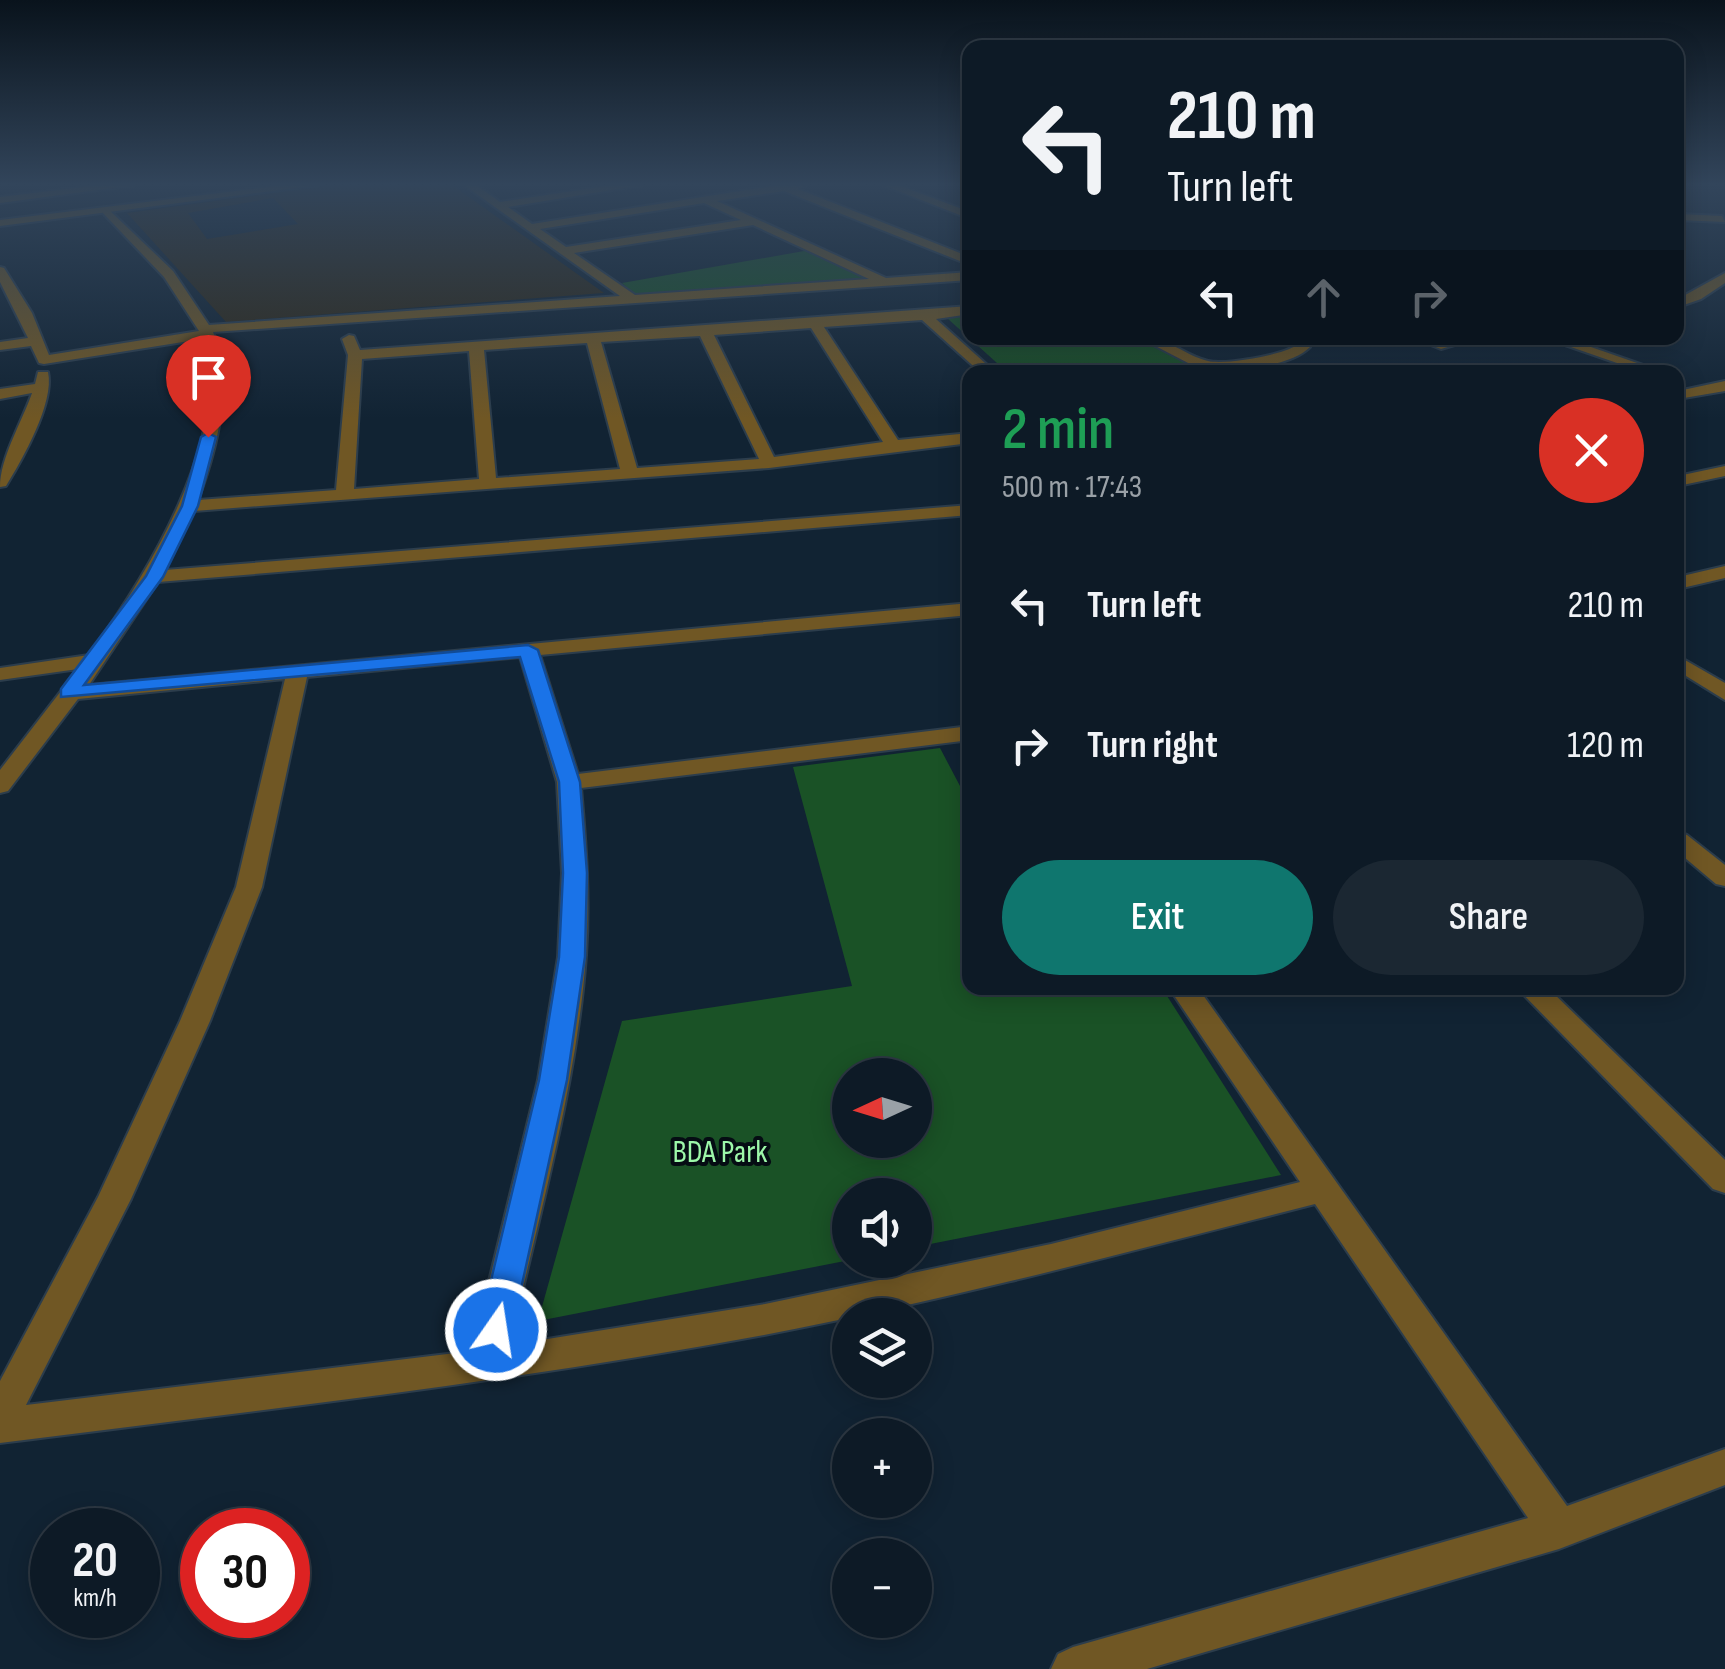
<!DOCTYPE html>
<meta charset="utf-8">
<style>
:root{--surface:#0d1a26;--page:#1b2732;--text:#f1f3f6;--muted:#9aa1a7;--line:#2d3843;--accent:#0f766e}
body{margin:0;font-family:"Sofia Sans Condensed",sans-serif;background:var(--page);color:var(--text);height:100vh;display:flex;flex-direction:column;font-size:38px;white-space:nowrap}
*{box-sizing:border-box;margin:0}
p{font-size:32px;color:var(--muted)}
.icon{flex:none;width:55px;height:55px;fill:none;stroke:currentColor;stroke-width:2;stroke-linecap:round;stroke-linejoin:round}
.map{position:relative;flex:1;overflow:hidden}
.side{position:absolute;left:962px;top:365px;width:722px;height:630px;display:flex;flex-direction:column;background:var(--surface);border-radius:20px;box-shadow:0 5px 25px #0003,0 0 0 2px var(--line)}
.side>*{flex:none}
.hud{position:absolute;left:962px;top:40px;width:722px;height:305px;border-radius:20px;box-shadow:0 5px 25px #0003,0 0 0 2px var(--line);background:#0d1a26;color:var(--text);overflow:hidden}
.needle{width:65px;rotate:266deg}
.buttons{position:absolute;left:832px;top:1058px;display:grid;gap:20px}
.buttons a{display:grid;place-items:center;width:100px;height:100px;border-radius:50%;background:var(--surface);box-shadow:0 5px 25px #0003,0 0 0 2px var(--line);font-size:50px}
.speed{position:absolute;left:30px;top:1508px;display:flex;gap:20px;font-size:50px;font-weight:700;text-align:center}
.speed>*{display:grid;place-content:center;width:130px;height:130px;border-radius:50%;background:var(--surface);box-shadow:0 5px 25px #0003,0 0 0 2px var(--line);line-height:1}
.speed small{font-size:25px;font-weight:400}
.speed .limit{border:15px solid #d22;background:#fff;color:#111}
.pin{position:absolute;display:grid;place-items:center;width:85px;height:85px;color:#fff;margin:-102px -42px;border-radius:50% 50% 50% 0;rotate:-45deg;box-shadow:0 0 10px #0007}
.pin .icon{rotate:45deg}
.me{position:absolute;width:110px;margin:-55px;rotate:13deg;stroke-linejoin:round;filter:drop-shadow(0 0 8px #0008)}
.turn{display:flex;align-items:center;gap:35px;height:210px;padding:0 40px;font-size:45px}
.turn .icon{width:130px;height:130px;stroke-width:2.5}
.turn b{display:block;font-size:70px;line-height:85px}
.lanes{display:flex;align-items:center;height:95px;padding:0 40px;background:#0003;justify-content:center;gap:50px;direction:ltr}
.lanes .off{opacity:.35}
.round{display:grid;place-items:center;flex:none;width:105px;height:105px;border-radius:52px;background:var(--page)}
.head{display:flex;align-items:center;justify-content:space-between;height:170px;padding:0 40px}
h1{font-size:60px;font-weight:600;line-height:75px;color:#1e9e55}
.button{display:flex;gap:20px;margin-top:auto;padding:20px 40px}
.button a{flex:1;height:115px;border-radius:60px;background:var(--accent);color:#fff;font-size:40px;font-weight:600;line-height:115px;text-align:center}
.button a+a{background:var(--page);color:var(--text)}
ul{padding:0;list-style:none}
li{display:flex;align-items:center;gap:30px;height:140px;padding:0 40px}
li div{flex:1}
li b{display:block;font-size:38px}
li em{font-style:normal}
.map>svg:first-child{display:block}
.education{fill:#2f2817;fill-rule:evenodd}
.green{fill:#1a5226;fill-rule:evenodd}
.lines{fill:none;stroke-linecap:round;stroke-linejoin:round}
.minor-casing{stroke:#2c3d4c;stroke-width:4}
.tertiary-casing{stroke:#2c3d4c;stroke-width:4}
.minor{fill:#705724;fill-rule:evenodd}
.tertiary{fill:#705724;fill-rule:evenodd}
.route{fill:#1a73e8;stroke:#114b97;stroke-width:2.5}
.labels{text-anchor:middle;dominant-baseline:central;stroke-width:8;stroke-linejoin:round;paint-order:stroke}
.near-park-label{font-size:32px;fill:#9df8a9;stroke:#050c13}
</style>
<div class="map">
<svg width="1725" height="1669" viewBox="0 0 1725 1669">
<rect width="100%" height="100%" fill="#112333"/>
<path class="education" d="M333 185H452L604 293 226 322 127 213ZM273 198 298 224 207 239 188 213Z"/>
<g class="green">
<polygon points="810,250 870,278 644,296 634,294 622,283"/>
<polygon points="970,315 970,338 1139,338 1193,364 1130,372 1007,372 947,318"/>
<path d="M940 748 970 805V988H1162L1281 1175 915 1247V1195H850V1260L538 1321 622 1021 852 986 793 767ZM850 1075H915V1140H850Z"/>
</g>
<g class="lines">
<defs>
<g id="minor">
<polygon points="100,185 135,185 0,203 0,197"/>
<path d="M464 185H476L500 202 613 185H642L508 207 532 224 779 185H806L798 189 970 257V265L784 191 717 201 886 278 970 272V280L213 332C234 386 217 448 198 500L336 490 348 355 342 339 349 335 354 336 360 350 970 306V314L936 319 995 372H980L922 320 824 327 898 440 970 433V443L769 468 194 511 165 570 970 505V515L158 582 89 685 970 603V615L540 655 578 774 970 726V740L581 788C586 844 590 899 586 955 577 1086 538 1217 510 1345L765 1304 1051 1244 1300 1182 1169 988H1198L1567 1506 1725 1449V1485L1559 1549 1147 1669H1051L1058 1654 1073 1647 1528 1518 1315 1204C1132 1251 948 1300 764 1335 511 1382 255 1411 0 1443V1381L98 1197 180 1021 236 887 285 679 78 699 8 791 0 793V770L78 669 0 680V668L89 655C143 581 236 434 202 339L44 364 39 363 31 346 0 350V342L28 338 0 282V267L4 268 32 313 49 355 199 331 164 277 103 213 107 208 173 271 209 325 620 296ZM704 203 741 220 566 247 540 229ZM753 225 869 279 635 295 574 253ZM811 328 883 442 774 457 714 335ZM700 336 759 459 637 468 601 342ZM587 343 620 469 496 478 484 350ZM469 351 479 479 354 489 362 359ZM520 657 557 782 562 873 558 957 538 1080 472 1351 26 1405 131 1199 210 1021 262 887 307 677Z"/>
<polygon points="883,185 898,185 970,212 970,219"/>
<polygon points="1678,214 1722,216 1725,222 1678,220"/>
<polygon points="1725,273 1725,283 1701,299 1678,307 1678,299"/>
<path d="M1140 338C1167 336 1183 355 1208 361 1225 365 1282 355 1295 346L1292 338H1306L1310 347C1283 374 1197 372 1158 372L1165 368 1192 365Z"/>
<polygon points="1413,338 1478,338 1441,349"/>
<polygon points="1545,338 1565,338 1663,372 1643,372"/>
<path d="M38 372H48C55 402 22 460 6 486L0 487C0 458 22 422 32 393L0 399V389L35 384Z"/>
<polygon points="1725,381 1725,391 1678,399 1678,391"/>
<polygon points="1725,466 1725,476 1678,486 1678,476"/>
<polygon points="1725,566 1725,578 1678,589 1678,577"/>
<polygon points="1678,656 1725,683 1725,700 1678,671"/>
<polygon points="1678,832 1687,835 1725,865 1725,886 1716,884 1678,852"/>
<polygon points="1517,988 1548,988 1725,1160 1725,1193 1713,1189"/>
</g>
<polygon id="tertiary" points="285,185 319,185 0,226 0,220"/>
</defs>
<use href="#minor" class="minor-casing"/>
<use href="#tertiary" class="tertiary-casing"/>
<use href="#minor" class="minor"/>
<use href="#tertiary" class="tertiary"/>
</g>
<linearGradient id="sky" x2="0" y2="1"><stop stop-color="#09131c"/><stop offset="0.44" stop-color="#32455b"/><stop offset="1" stop-color="#32455b" stop-opacity="0"/></linearGradient>
<rect width="1725" height="419" fill="url(#sky)"/>
<polygon class="route" points="208,433 216,437 198,506 163,577 84,685 528,645 538,650 580,782 587,873 585,957 567,1080 512,1330 507,1340 496,1344 484,1340 479,1330 539,1080 559,957 563,873 559,782 520,657 61,697 61,689 146,576 182,506 201,437"/>
<g class="labels">
<g class="near-park-label">
<text x="720" y="1152">BDA Park</text>
</g>
</g>
</svg>
<div class="buttons">
<a><svg class="needle" viewBox="-14 -14 28 28"><path d="M0-13l5 13h-10z" fill="#e53935"/><path d="M0 13l5-13h-10z" fill="#9aa1a7"/></svg></a>
<a><svg class="icon" aria-label="sound" viewBox="0 0 24 24"><path d="M4 9h4l5-4v14l-5-4H4zM17 9q2 3 0 6"/></svg></a>
<a><svg class="icon" aria-label="layers" viewBox="0 0 24 24"><path d="M12 4l9 5-9 5-9-5zM3 14l9 5 9-5"/></svg></a>
<a>+</a>
<a>−</a>
</div>
<div class="speed"><div>20<small>km/h</small></div><div class="limit">30</div></div>
<div class="pin" style="left:208px;top:437px;background:#d93025"><svg class="icon" aria-label="arrive" viewBox="0 0 24 24"><path d="M6 21V4h12l-3 4 3 4H6"/></svg></div>
<svg class="me" style="left:496px;top:1330px" viewBox="-20 -20 40 40"><circle r="17" fill="#1a73e8" stroke="#fff" stroke-width="3"/><path d="M0-11L8 9 0 5-8 9z" fill="#fff"/></svg>
<div class="hud">
<div class="turn"><svg class="icon" aria-label="left" viewBox="0 0 24 24"><path d="M17 20v-9H6M10 6l-5 5 5 5"/></svg><div><b>210 m</b>Turn left</div></div>
<div class="lanes"><svg class="icon" aria-label="left" viewBox="0 0 24 24"><path d="M17 20v-9H6M10 6l-5 5 5 5"/></svg><svg class="icon off" aria-label="ahead" viewBox="0 0 24 24"><path d="M12 20V5M6 11l6-6 6 6"/></svg><svg class="icon off" aria-label="right" viewBox="0 0 24 24"><path d="M7 20v-9h11M14 6l5 5-5 5"/></svg></div>
</div>
<section class="side">
<div class="head"><div><h1>2 min</h1><p>500 m · 17:43</p></div><a class="round" style="background:#d93025;color:#fff"><svg class="icon" aria-label="close" viewBox="0 0 24 24"><path d="M6 6l12 12M18 6L6 18"/></svg></a></div>
<ul>
<li><svg class="icon" aria-label="left" viewBox="0 0 24 24"><path d="M17 20v-9H6M10 6l-5 5 5 5"/></svg><div><b>Turn left</b></div><em>210 m</em></li>
<li><svg class="icon" aria-label="right" viewBox="0 0 24 24"><path d="M7 20v-9h11M14 6l5 5-5 5"/></svg><div><b>Turn right</b></div><em>120 m</em></li>
</ul>
<div class="button"><a>Exit</a><a>Share</a></div>
</section>
</div>
